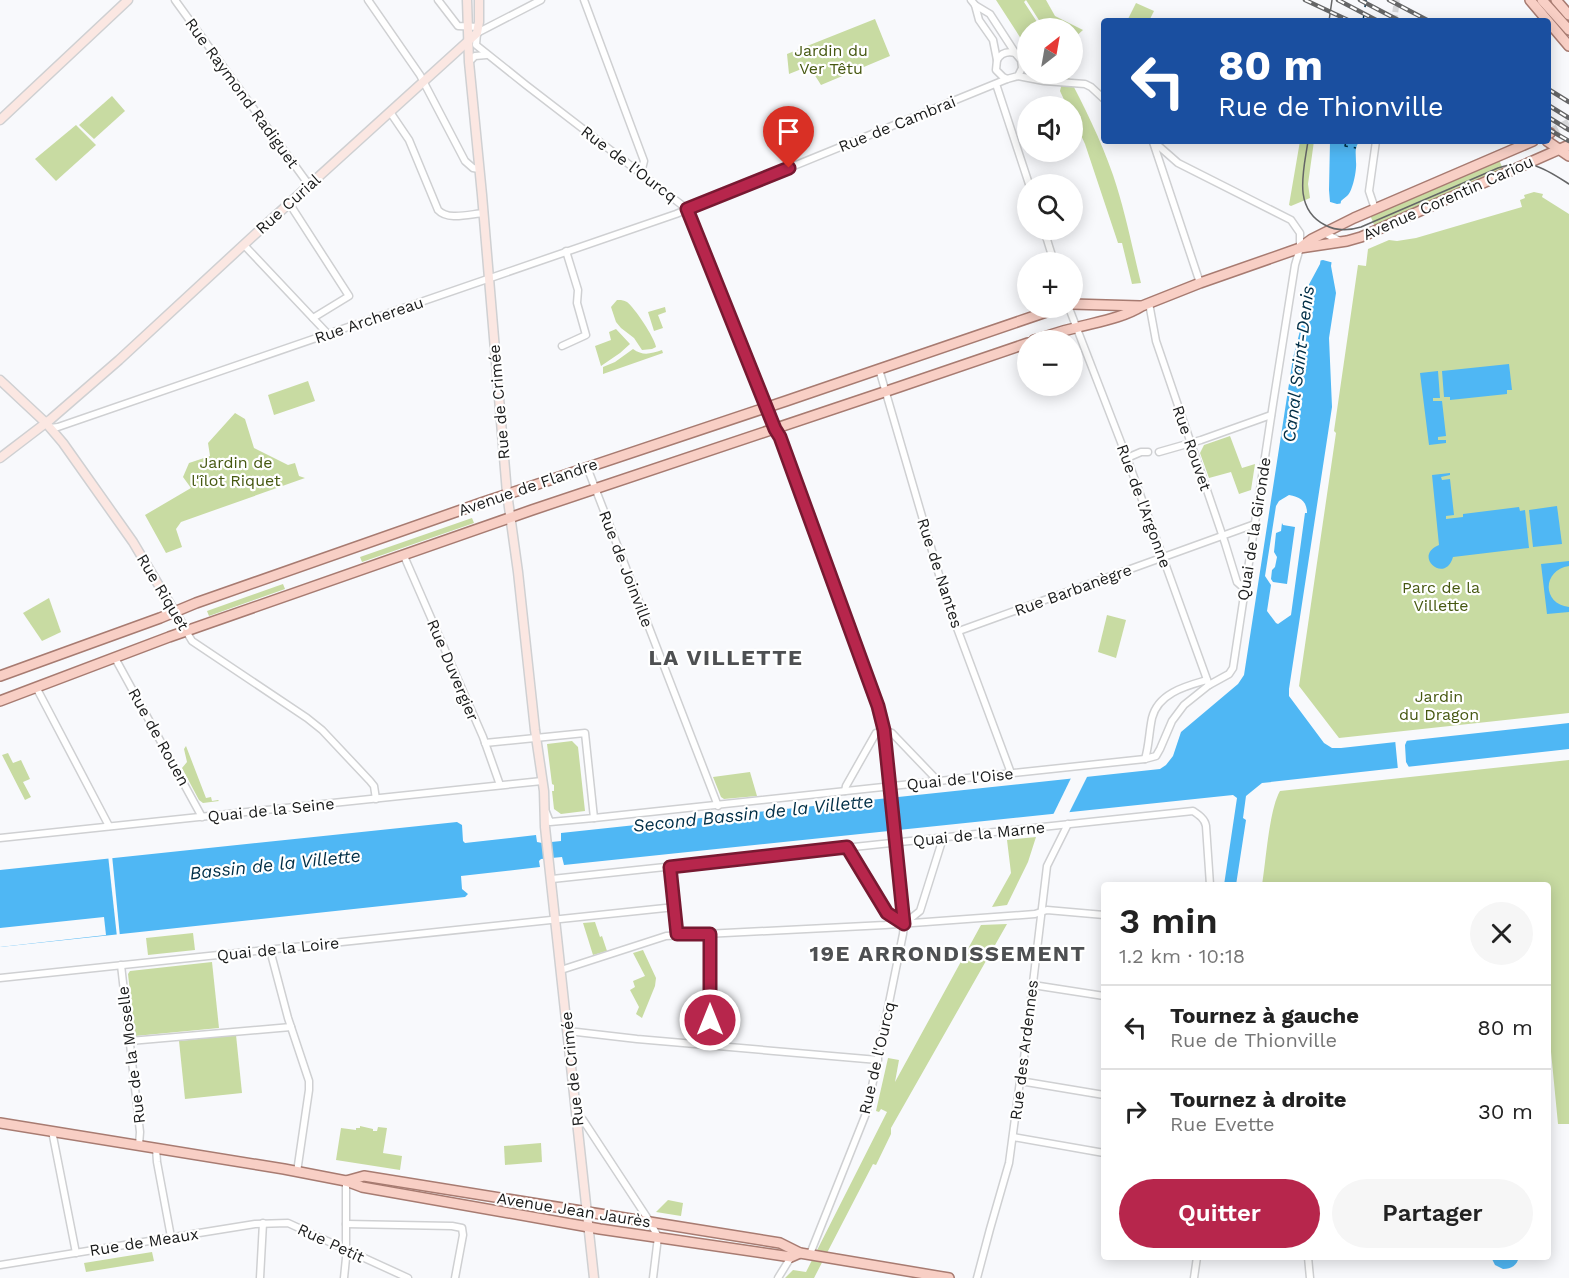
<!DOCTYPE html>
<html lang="fr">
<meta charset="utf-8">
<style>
:root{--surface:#fff;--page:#f6f6f6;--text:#222;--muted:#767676;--line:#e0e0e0;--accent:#b7264c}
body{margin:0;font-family:"Work Sans",sans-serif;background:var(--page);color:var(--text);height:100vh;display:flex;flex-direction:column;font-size:22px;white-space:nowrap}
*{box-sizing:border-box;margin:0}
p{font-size:20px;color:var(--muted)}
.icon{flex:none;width:33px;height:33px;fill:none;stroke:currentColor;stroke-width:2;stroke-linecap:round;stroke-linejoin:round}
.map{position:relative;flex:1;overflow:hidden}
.drawer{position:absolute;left:1101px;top:882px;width:450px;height:378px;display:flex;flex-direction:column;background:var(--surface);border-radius:6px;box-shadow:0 3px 15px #0003}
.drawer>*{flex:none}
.banner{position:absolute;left:1101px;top:18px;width:450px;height:126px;border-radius:6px;box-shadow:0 3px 15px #0003;background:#1a4fa0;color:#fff;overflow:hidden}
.needle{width:39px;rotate:31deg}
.buttons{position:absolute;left:1017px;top:18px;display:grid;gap:12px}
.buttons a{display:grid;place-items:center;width:66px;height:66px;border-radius:50%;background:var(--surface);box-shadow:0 3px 15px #0003;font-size:30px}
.pin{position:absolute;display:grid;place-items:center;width:51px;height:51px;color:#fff;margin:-62px -26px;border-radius:50% 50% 50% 0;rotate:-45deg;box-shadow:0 0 6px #0007}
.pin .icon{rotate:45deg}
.me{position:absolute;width:66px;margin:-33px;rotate:0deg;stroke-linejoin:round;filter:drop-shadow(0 0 4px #0008)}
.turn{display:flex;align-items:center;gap:21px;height:126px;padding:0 18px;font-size:27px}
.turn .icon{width:78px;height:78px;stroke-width:2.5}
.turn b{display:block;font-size:42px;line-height:51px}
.round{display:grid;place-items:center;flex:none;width:63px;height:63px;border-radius:32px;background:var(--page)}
.headline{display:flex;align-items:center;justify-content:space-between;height:102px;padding:0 18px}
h1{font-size:36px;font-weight:600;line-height:45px}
.primary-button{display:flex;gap:12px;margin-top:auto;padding:12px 18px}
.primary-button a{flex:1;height:69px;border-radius:36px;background:var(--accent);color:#fff;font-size:24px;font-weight:600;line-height:69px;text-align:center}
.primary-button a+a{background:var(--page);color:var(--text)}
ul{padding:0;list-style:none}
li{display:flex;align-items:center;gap:18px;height:84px;padding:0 18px;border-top:2px solid var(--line)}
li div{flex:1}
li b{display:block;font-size:22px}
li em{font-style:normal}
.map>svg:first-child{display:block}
.green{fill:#c8dba2}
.water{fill:#4fb7f4;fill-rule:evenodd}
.pier{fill:#f8f9fc}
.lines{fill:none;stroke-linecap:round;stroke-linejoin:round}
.ferry{stroke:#002e46;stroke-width:1.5;stroke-dasharray:8 6;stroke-linecap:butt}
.street-tunnel{stroke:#d7d8da;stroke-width:6;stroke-dasharray:6 3;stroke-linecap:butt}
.primary-tunnel{stroke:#d7d8da;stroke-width:9;stroke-dasharray:9 4.5;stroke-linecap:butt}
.street-casing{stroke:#cfd0d2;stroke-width:9}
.secondary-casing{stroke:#cfd0d2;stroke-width:11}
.primary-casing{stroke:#a77b71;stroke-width:12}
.street{stroke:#fff;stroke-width:6}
.secondary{stroke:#fbe7e2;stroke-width:8}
.primary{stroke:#f8cfc5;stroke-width:9}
.tram{stroke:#656667;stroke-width:1.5}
.rail-casing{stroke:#656667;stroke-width:4.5}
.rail{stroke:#fff;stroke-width:2;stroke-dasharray:7;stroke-linecap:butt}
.street-bridge-casing{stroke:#cfd0d2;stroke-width:9;stroke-linecap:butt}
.street-bridge{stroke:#fff;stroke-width:6}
.route-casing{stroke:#771931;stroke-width:15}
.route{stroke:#b7264c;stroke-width:10}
.labels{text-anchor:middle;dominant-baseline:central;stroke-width:4.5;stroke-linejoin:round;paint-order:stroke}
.park-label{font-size:16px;fill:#465811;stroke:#fff}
.street-label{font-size:16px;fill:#1a1b1b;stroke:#fff}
.water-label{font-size:18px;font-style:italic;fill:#002e46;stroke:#fff}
.district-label{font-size:22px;font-weight:bold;letter-spacing:1.5px;fill:#4e5052;stroke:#fff}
</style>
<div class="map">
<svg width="1569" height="1278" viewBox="0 0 1569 1278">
<rect width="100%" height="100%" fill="#f8f9fc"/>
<g class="green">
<polygon points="996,0 1046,0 1055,16 1083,30 1073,39 1072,28 1044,28 1026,0 1024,2 1041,28 1028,28 1027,48"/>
<polygon points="1136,3 1154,11 1149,21 1127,21"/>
<polygon points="875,19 890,56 821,85 809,66 789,74 787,54"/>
<path d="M1054 74H1067C1084 106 1101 140 1113 175 1125 210 1132 247 1141 283L1132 284 1122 243H1118L1085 144 1073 118 1072 106H1067L1060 91 1061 87Z"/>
<polygon points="112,96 125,111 94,139 79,125"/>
<polygon points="76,125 96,145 56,181 35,159"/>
<polygon points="1300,141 1314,141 1308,184 1310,198 1291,206 1289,205"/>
<polygon points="1499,160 1504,171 1375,227 1370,215"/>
<polygon points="1534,192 1543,194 1542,197 1569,214 1569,713 1339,738 1299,686 1336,433 1334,431 1358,265 1366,266 1368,249 1389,240 1397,241 1416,238 1522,207 1520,200 1525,198 1524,195"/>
<path d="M617 300C622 300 622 300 627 302 634 307 655 338 656 347L652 349 642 350 634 338 621 328 616 322 611 307Z"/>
<polygon points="665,307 666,312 658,315 663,328 654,331 648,312"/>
<polygon points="616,329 630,344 620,353 601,366 595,346 611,340 609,332"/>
<path d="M633 349C643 356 650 354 662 350L663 353 603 374V367L615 362Z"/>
<polygon points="308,381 315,401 274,415 268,395"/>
<polygon points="235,413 245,419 254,448 288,465 295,463 299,476 305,478 181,522 176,529 182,547 166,553 145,515 191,488 183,477 189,463 210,456 208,443"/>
<polygon points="1230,436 1242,468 1255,464 1251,490 1239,494 1231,472 1209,478 1200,453 1204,445"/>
<polygon points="472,518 474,523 362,562 360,557"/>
<polygon points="283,584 285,589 209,616 207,611"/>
<polygon points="49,598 61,632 42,641 23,613"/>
<polygon points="1107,615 1126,620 1116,658 1098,652"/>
<polygon points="572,741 578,747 585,811 561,814 554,809 552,791 554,791 554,785 552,784 547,744"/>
<polygon points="186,746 206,798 211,797 212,801 218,800 219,801 203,803 199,800 182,768 187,762 184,749"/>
<polygon points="8,753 13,763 21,760 30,779 23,782 31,797 25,800 2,755"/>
<path d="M1569 760V1124H1558L1548 1021V885H1262C1266 861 1269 810 1280 791Z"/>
<polygon points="750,772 757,796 724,799 721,797 713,777"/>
<polygon points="1036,837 1028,862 1007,905 992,907 1011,873 1007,840"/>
<polygon points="595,922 600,937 602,936 607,951 593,955 583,923"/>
<polygon points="1007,924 891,1128 891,1134 876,1165 873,1164 814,1278 785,1278 793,1270 806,1272 887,1112 881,1109 879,1112 876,1111 888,1058 899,1060 895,1082 981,925"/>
<polygon points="193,933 195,950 148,955 146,938"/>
<polygon points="643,950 656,978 655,986 642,1018 636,1014 639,1007 630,990 635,987 633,981 645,976 633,953"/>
<polygon points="212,962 219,1028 135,1036 128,974 130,971"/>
<polygon points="236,1035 242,1093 185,1099 179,1041"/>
<polygon points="360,1126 373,1129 373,1131 377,1131 378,1127 387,1128 383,1153 402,1156 400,1170 336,1160 341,1128 356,1130 356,1128 360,1128"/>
<polygon points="541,1143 542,1162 505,1165 504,1146"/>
<polygon points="668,1200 683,1203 681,1216 656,1212"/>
<polygon points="152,1252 154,1261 86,1272 84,1263"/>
</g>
<g class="water">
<path d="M1330 141H1360C1354 147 1356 155 1356 162 1357 169 1353 190 1348 195 1346 197 1343 199 1341 201L1331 266 1336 293 1329 338 1332 407 1289 689V696L1324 743 1332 748H1341L1569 723V749L1262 783 1246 796 1243 818 1246 820 1236 885H1224L1237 798 1233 795 564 865 562 857 541 859 539 861 540 867 461 876 462 889 468 894 465 897 0 947V870L457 822 462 825 463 841 465 843 536 835 537 842 542 843 561 841V833L1160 769 1166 765 1173 756 1181 732 1238 684 1244 675 1293 358 1302 323 1306 290 1320 264 1330 202 1329 190ZM1289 495C1300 497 1307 501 1307 513H1305L1291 615 1278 624 1276 623 1267 611 1271 585 1265 576 1276 506 1279 501Z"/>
<polygon points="1509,364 1512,390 1507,390 1507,394 1450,400 1450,397 1444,397 1442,371"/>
<polygon points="1438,371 1440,398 1433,398 1433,401 1442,401 1446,436 1438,437 1438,440 1446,440 1446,443 1429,445 1420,373"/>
<path d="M1450 473V475L1441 477 1442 480 1450 479 1454 515 1446 516V519L1463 517V514L1519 507 1520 511 1525 510 1529 548 1453 557C1445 585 1412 556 1439 545L1432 475Z"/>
<polygon points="1557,506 1562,544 1533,547 1529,510"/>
<polygon points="1282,523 1283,525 1295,527 1287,584 1273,582 1271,579 1272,570 1275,567 1277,557 1274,552 1276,533 1281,531"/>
<path d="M1569 561V566C1542 570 1542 604 1569 607V612L1547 614 1541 564Z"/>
<path d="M1491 1257H1519C1517 1265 1512 1269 1503 1269L1495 1265Z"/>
</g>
<g class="pier">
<polygon points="1350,0 1382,0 1379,21 1347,21"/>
<polygon points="1327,201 1337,204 1344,203 1334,263 1323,260 1318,261"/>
<polygon points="1404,738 1408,738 1405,745 1406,762 1410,769 1398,770 1395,739"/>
<polygon points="1088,775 1068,815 1052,817 1072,776"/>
<polygon points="897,794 901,833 888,834 884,796"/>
<polygon points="108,855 112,855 120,937 117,937"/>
<polygon points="104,917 106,935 0,947 0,928"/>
</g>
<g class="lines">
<g class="ferry">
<polyline points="1363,21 1366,0"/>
<polyline points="1346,141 1345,146 1356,148"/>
</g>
<polyline class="street-tunnel" points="1394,21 1397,0"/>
<polyline class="primary-tunnel" points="1550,133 1569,123"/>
<defs>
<g id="street">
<polyline points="175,0 309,185"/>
<polyline points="368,0 420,75 465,161 473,168 479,169"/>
<polyline points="438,0 458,26 479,27"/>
<polyline points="541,0 477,33 476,45 526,85 687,209 775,429 780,437 878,706 884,730 889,782"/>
<polyline points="584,0 644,161 641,173"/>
<polyline points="971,0 975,5 979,20 993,40 997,60 996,70 1003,77 1007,79"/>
<path d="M997 60C1001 53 1007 51 1015 53"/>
<polyline points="469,62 475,56 486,55"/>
<polyline points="1018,76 1044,81 1085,84 1091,87 1104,99"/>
<polyline points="996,84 1029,184"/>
<path d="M390 112 409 140 438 210C448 221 470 214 484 213"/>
<polyline points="1153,142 1200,283"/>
<polyline points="289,203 349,296 313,318"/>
<polyline points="1375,209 1369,191 1376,141"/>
<polyline points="1044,230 1054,262"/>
<polyline points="1324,233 1342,242"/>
<polyline points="244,245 328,334"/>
<polyline points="1149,303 1156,341 1225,543 1237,582 1245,589"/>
<polyline points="1069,308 1127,458 1209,685"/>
<polyline points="562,346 586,335 577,303 578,290 566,251"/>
<polyline points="879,369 940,578 954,620 1011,773"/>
<polyline points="50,428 58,427 676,214 1007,79 1018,76 1022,68 1021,60 1016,54 990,14 975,5"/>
<polyline points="1159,452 1201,440 1271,415"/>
<polyline points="1127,458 1141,452 1148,452"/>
<polyline points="587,467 718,806"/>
<polyline points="404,556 483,737 500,785"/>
<polyline points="186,631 192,641 307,718 322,730 370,781 374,786 376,799"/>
<polyline points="959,631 1255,524"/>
<polyline points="115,658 202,817"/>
<polyline points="36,687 109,826"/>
<polyline points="485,743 585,733 594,818"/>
<path d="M1145 759C1149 746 1149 732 1152 718 1158 693 1186 686 1207 680"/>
<polyline points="845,791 846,786 876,733 884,730 892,733 938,781"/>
<polyline points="546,812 550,822 594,818 1145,759 1156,756 1160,749 1172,721 1184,705 1209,685 1229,674 1233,668 1273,404 1295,265 1300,248 1300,233 1291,220 1178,163 1153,141"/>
<polyline points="0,838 542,781"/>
<polyline points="847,847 887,913 904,923"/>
<polyline points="671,867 677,934"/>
<path d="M552 879 1193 811C1199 815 1205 819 1206 826L1210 885"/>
<polyline points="905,923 920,911 943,838"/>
<polyline points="270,950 288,1018 309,1081 309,1090 297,1172"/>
<polyline points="121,965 140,1132 139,1145"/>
<polyline points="561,970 666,936 885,925 1035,914 1047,910 1104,915"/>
<polyline points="0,978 675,907"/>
<polyline points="1033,985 1104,996"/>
<polyline points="568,1031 637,1039 878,1060"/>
<polyline points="130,1041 291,1027"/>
<polyline points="709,1045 710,935"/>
<polyline points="1020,1081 1104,1095"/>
<polyline points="577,1114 583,1120 650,1222 658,1237 653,1278"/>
<polyline points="52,1131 76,1253"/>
<polyline points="1013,1137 1104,1153"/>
<polyline points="156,1148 157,1162 171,1237"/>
<polyline points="346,1224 452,1226 462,1228 463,1235 455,1278"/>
<polyline points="810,1254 867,1111 903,934 904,924 896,852"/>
<polyline points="1308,1257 1310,1278"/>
<polyline points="0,1265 255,1224 288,1223 408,1278"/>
<polyline points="260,1278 263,1223"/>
<polyline points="344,1278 346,1258 346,1181"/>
<polyline points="778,1278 791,1257"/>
<polyline points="977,1278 990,1229 1009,1163 1020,1081 1022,1075 1047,866 1068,824"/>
<polyline points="1194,1278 1197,1257"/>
</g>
<g id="secondary">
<polyline points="467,0 469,62 482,195 507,493 518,572 535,730 544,791 545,827 594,1278"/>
<polyline points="0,120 128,0"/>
<polyline points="0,380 46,423 63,443 133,542 186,631"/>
<polyline points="0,458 51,419 119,360 251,238 477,33 479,22 479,0"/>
</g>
<g id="primary">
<polyline points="1530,0 1569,46"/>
<polyline points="1542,0 1569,30"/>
<polyline points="1556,0 1569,15"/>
<polyline points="1548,134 1550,133"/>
<polyline points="1547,141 1569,156"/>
<polyline points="1301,247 1312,239 1354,218 1533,141"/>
<polyline points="1072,304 1140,306"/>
<path d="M1034 340C1048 336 1061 331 1075 328 1097 322 1123 318 1142 306L1200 283 1300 248 1347 241 1361 237 1569 145"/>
<polyline points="0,676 160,618 196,603 481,503 786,401 1058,308"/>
<polyline points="0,701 169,637 532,510 899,387 1028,343"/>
<polyline points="0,1123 284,1169 346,1181 362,1187 600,1229 791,1257 800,1253"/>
<polyline points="346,1181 364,1176 780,1243 800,1253 949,1278"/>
</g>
</defs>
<use href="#street" class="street-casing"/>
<use href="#secondary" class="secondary-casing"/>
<use href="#primary" class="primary-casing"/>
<use href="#street" class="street"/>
<use href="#secondary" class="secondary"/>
<use href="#primary" class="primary"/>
<g class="tram">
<polyline points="1329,21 1332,0"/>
<path d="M1308 141C1304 170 1292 208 1325 225 1336 231 1348 231 1361 227L1498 168C1529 157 1544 168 1569 184"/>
</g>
<defs>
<g id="rail">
<polyline points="1305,0 1350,21"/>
<polyline points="1338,0 1378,21"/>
<polyline points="1360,0 1400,21"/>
<polyline points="1389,0 1429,21"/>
<polyline points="1548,89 1569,102"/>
<polyline points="1548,105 1569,118"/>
<polyline points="1548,117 1569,130"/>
<polyline points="1548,129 1569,141"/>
</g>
</defs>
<use href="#rail" class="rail-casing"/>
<use href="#rail" class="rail"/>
<defs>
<polyline id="street-bridge" points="889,782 896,852"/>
</defs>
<use href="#street-bridge" class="street-bridge-casing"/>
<use href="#street-bridge" class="street-bridge"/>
</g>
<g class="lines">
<defs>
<polyline id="route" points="710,1020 710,934 677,934 670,867 847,847 887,913 904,924 884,730 878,706 780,437 775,429 687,209 789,168"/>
</defs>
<use href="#route" class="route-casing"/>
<use href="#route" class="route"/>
</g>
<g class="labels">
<g class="park-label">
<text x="831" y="50">Jardin du<tspan x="831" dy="18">Ver Têtu</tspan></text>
<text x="236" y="462">Jardin de<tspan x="236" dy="18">l'îlot Riquet</tspan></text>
<text x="1441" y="587">Parc de la<tspan x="1441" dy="18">Villette</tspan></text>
<text x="1439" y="696">Jardin<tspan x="1439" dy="18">du Dragon</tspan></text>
</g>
<g class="street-label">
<text transform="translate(242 93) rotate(54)">Rue Raymond Radiguet</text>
<text transform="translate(897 124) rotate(-22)">Rue de Cambrai</text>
<text transform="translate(629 164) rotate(37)">Rue de l'Ourcq</text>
<text transform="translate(1448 198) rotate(-24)">Avenue Corentin Cariou</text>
<text transform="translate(288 204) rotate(-42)">Rue Curial</text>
<text transform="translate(369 320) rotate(-19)">Rue Archereau</text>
<text transform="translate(499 402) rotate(-95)">Rue de Crimée</text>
<text transform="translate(1192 448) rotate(71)">Rue Rouvet</text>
<text transform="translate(528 487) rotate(-19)">Avenue de Flandre</text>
<text transform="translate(1144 506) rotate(70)">Rue de l'Argonne</text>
<text transform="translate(1254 529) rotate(-81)">Quai de la Gironde</text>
<text transform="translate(626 569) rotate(69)">Rue de Joinville</text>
<text transform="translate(940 573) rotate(72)">Rue de Nantes</text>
<text transform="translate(1073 590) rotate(-20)">Rue Barbanègre</text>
<text transform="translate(163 592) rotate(59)">Rue Riquet</text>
<text transform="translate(453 670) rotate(67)">Rue Duvergier</text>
<text transform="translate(159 737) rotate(61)">Rue de Rouen</text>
<text transform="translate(960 779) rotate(-6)">Quai de l'Oise</text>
<text transform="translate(271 810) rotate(-6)">Quai de la Seine</text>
<text transform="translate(979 834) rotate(-6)">Quai de la Marne</text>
<text transform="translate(278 949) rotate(-6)">Quai de la Loire</text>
<text transform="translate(1024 1050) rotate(-83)">Rue des Ardennes</text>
<text transform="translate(131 1055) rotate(-97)">Rue de la Moselle</text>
<text transform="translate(877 1058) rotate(-77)">Rue de l'Ourcq</text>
<text transform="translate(572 1069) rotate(-96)">Rue de Crimée</text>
<text transform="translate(574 1210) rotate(9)">Avenue Jean Jaurès</text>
<text transform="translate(144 1242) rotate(-9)">Rue de Meaux</text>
<text transform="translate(331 1243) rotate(25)">Rue Petit</text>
</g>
<g class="water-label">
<text transform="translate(1298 364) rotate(-83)">Canal Saint-Denis</text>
<text transform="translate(753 813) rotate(-6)">Second Bassin de la Villette</text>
<text transform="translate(275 864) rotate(-6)">Bassin de la Villette</text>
</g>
<g class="district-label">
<text x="726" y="657">LA VILLETTE</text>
<text x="948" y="953">19E ARRONDISSEMENT</text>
</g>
</g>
</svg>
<div class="buttons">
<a><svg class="needle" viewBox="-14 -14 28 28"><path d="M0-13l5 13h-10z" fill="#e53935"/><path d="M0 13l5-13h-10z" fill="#767676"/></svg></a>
<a><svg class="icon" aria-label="sound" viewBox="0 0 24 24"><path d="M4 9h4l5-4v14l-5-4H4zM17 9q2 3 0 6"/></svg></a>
<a><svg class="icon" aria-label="search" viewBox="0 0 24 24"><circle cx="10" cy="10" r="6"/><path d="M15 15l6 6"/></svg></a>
<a>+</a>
<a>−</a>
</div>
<div class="pin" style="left:789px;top:168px;background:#d93025"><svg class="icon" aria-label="arrive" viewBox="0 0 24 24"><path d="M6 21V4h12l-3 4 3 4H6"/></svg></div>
<svg class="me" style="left:710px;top:1020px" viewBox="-20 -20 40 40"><circle r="17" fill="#b7264c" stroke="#fff" stroke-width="3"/><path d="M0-11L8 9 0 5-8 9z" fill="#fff"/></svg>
<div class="banner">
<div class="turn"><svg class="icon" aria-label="left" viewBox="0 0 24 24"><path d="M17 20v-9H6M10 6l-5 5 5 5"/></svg><div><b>80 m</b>Rue de Thionville</div></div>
</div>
<section class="drawer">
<div class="headline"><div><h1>3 min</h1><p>1.2 km · 10:18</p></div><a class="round"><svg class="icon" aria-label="close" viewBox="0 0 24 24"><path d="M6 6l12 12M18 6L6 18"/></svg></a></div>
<ul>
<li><svg class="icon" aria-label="left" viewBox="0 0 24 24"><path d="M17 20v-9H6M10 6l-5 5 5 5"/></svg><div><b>Tournez à gauche</b><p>Rue de Thionville</p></div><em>80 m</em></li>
<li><svg class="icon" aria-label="right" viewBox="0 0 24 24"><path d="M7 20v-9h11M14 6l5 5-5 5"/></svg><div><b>Tournez à droite</b><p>Rue Evette</p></div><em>30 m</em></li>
</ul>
<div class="primary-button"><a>Quitter</a><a>Partager</a></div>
</section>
</div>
